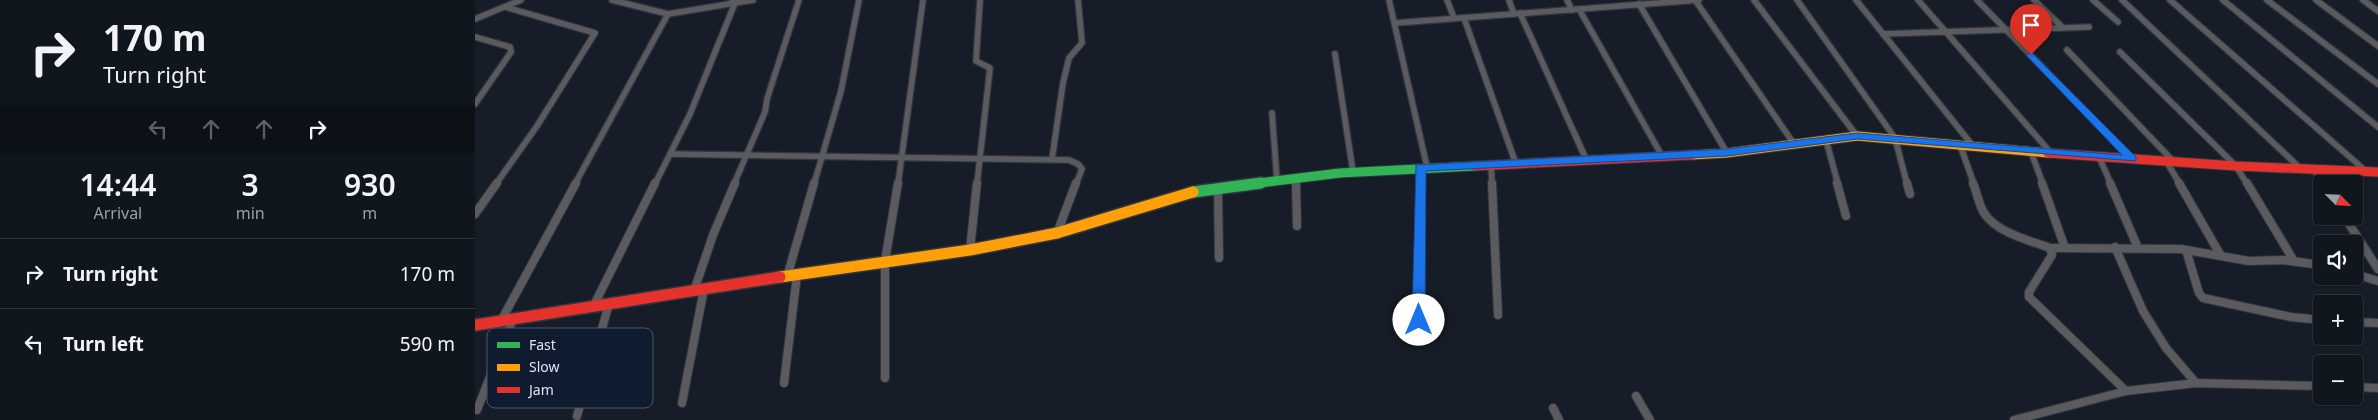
<!DOCTYPE html>
<meta charset="utf-8">
<style>
:root{--surface:#10161e;--page:#1e232b;--text:#f1f3f6;--muted:#9c9fa4;--line:#30353c}
body{margin:0;font-family:"Noto Sans",sans-serif;background:var(--page);color:var(--text);height:100vh;display:flex;flex-direction:column;font-size:19px;white-space:nowrap}
*{box-sizing:border-box;margin:0}
p{font-size:16px;color:var(--muted)}
.icon{flex:none;width:28px;height:28px;fill:none;stroke:currentColor;stroke-width:2;stroke-linecap:round;stroke-linejoin:round}
.map{position:relative;flex:1;overflow:hidden}
.side{display:flex;flex-direction:column;background:var(--surface);width:475px}
.side>*{flex:none}
.guide{background:#10161e;color:var(--text);overflow:hidden}
.needle{width:32px;rotate:114deg}
.tools{position:absolute;left:1838px;top:175px;display:grid;gap:10px}
.tools a{display:grid;place-items:center;width:50px;height:50px;border-radius:5px;background:var(--surface);box-shadow:0 1px 4px #0004,0 0 0 1px var(--line);font-size:25px}
.pin{position:absolute;display:grid;place-items:center;width:42px;height:42px;color:#fff;margin:-51px -21px;border-radius:50% 50% 50% 0;rotate:-45deg;box-shadow:0 0 5px #0007}
.pin .icon{rotate:45deg}
.me{position:absolute;width:55px;margin:-28px;rotate:0deg;stroke-linejoin:round;filter:drop-shadow(0 0 4px #0008)}
.turn{display:flex;align-items:center;gap:18px;height:105px;padding:0 20px;font-size:22px}
.turn .icon{width:65px;height:65px;stroke-width:2.5}
.turn b{display:block;font-size:35px;line-height:42px}
.lanes{display:flex;align-items:center;height:48px;padding:0 20px;background:#0003;justify-content:center;gap:25px;direction:ltr}
.lanes .off{opacity:.35}
.eta{display:flex;justify-content:space-evenly;align-items:center;height:85px;text-align:center}
.eta b{font-size:30px;font-weight:600;line-height:35px}
ul{padding:0;list-style:none}
li{display:flex;align-items:center;gap:15px;height:70px;padding:0 20px;border-top:1px solid var(--line)}
li div{flex:1}
li b{display:block;font-size:19px}
li em{font-style:normal}
main{display:flex;flex:1;min-height:0}
.map>svg:first-child{display:block}
.lines{fill:none;stroke-linecap:round;stroke-linejoin:round}
.street-far1-casing{stroke:#2f363e;stroke-width:8}
.street-casing{stroke:#2f363e;stroke-width:10}
.fast-far1-casing{stroke:#2f363e;stroke-width:11}
.fast-casing{stroke:#2f363e;stroke-width:14}
.slow-far1-casing{stroke:#2f363e;stroke-width:11}
.slow-casing{stroke:#2f363e;stroke-width:14}
.jam-far1-casing{stroke:#2f363e;stroke-width:11}
.jam-casing{stroke:#2f363e;stroke-width:14}
.street-far1{stroke:#5b5b5f;stroke-width:5.5}
.street{stroke:#5b5b5f;stroke-width:8}
.fast-far1{stroke:#30b455;stroke-width:9}
.fast{stroke:#30b455;stroke-width:11}
.slow-far1{stroke:#ff9f0a;stroke-width:9}
.slow{stroke:#ff9f0a;stroke-width:11}
.jam-far1{stroke:#e5322d;stroke-width:9}
.jam{stroke:#e5322d;stroke-width:11}
.route{fill:#1a73e8;stroke:#114b97}
.key{fill:#0f1c2f;stroke:#4c586a;stroke-width:1}
.key-label{font-size:14px;fill:#dbe4f2}
</style>
<main>
<section class="side">
<div class="guide">
<div class="turn"><svg class="icon" aria-label="right" viewBox="0 0 24 24"><path d="M7 20v-9h11M14 6l5 5-5 5"/></svg><div><b>170 m</b>Turn right</div></div>
<div class="lanes"><svg class="icon off" aria-label="left" viewBox="0 0 24 24"><path d="M17 20v-9H6M10 6l-5 5 5 5"/></svg><svg class="icon off" aria-label="ahead" viewBox="0 0 24 24"><path d="M12 20V5M6 11l6-6 6 6"/></svg><svg class="icon off" aria-label="ahead" viewBox="0 0 24 24"><path d="M12 20V5M6 11l6-6 6 6"/></svg><svg class="icon" aria-label="right" viewBox="0 0 24 24"><path d="M7 20v-9h11M14 6l5 5-5 5"/></svg></div>
</div>
<div class="eta">
<div><b>14:44</b><p>Arrival</p></div>
<div><b>3</b><p>min</p></div>
<div><b>930</b><p>m</p></div>
</div>
<ul>
<li><svg class="icon" aria-label="right" viewBox="0 0 24 24"><path d="M7 20v-9h11M14 6l5 5-5 5"/></svg><div><b>Turn right</b></div><em>170 m</em></li>
<li><svg class="icon" aria-label="left" viewBox="0 0 24 24"><path d="M17 20v-9H6M10 6l-5 5 5 5"/></svg><div><b>Turn left</b></div><em>590 m</em></li>
</ul>
</section>
<div class="map">
<svg width="1903" height="420" viewBox="0 0 1903 420">
<rect width="100%" height="100%" fill="#161d28"/>
<g class="lines">
<defs>
<g id="street-far1">
<polyline points="137,0 193,14 278,0"/>
<polyline points="914,0 952,167"/>
<polyline points="972,0 979,18"/>
<polyline points="1034,0 1039,14"/>
<polyline points="1092,0 1097,10"/>
<polyline points="1220,0 1319,144"/>
<polyline points="1279,0 1382,136"/>
<polyline points="1322,0 1420,138 1432,184"/>
<polyline points="1381,0 1498,146"/>
<polyline points="1443,0 1576,153"/>
<polyline points="1502,0 1657,159"/>
<polyline points="1559,0 1587,27"/>
<polyline points="1618,0 1643,22"/>
<polyline points="1647,0 1826,169"/>
<polyline points="1695,0 1892,172"/>
<polyline points="1748,0 1903,127"/>
<polyline points="1792,0 1903,84"/>
<polyline points="1841,0 1903,46"/>
<polyline points="1888,0 1903,11"/>
<polyline points="1164,4 1252,153"/>
<polyline points="1104,9 1187,156"/>
<polyline points="1045,13 1111,159"/>
<polyline points="989,18 1041,164"/>
<polyline points="0,19 46,0"/>
<polyline points="920,23 1224,0"/>
<polyline points="1408,34 1614,27"/>
<polyline points="0,37 35,47 36,52 0,104"/>
<polyline points="1592,50 1699,162"/>
<polyline points="1645,52 1761,166 1772,184"/>
<polyline points="860,54 878,172"/>
<polyline points="797,113 802,181"/>
<polyline points="1351,140 1363,184"/>
<polyline points="1485,145 1499,184"/>
<polyline points="1556,152 1568,184"/>
<polyline points="195,154 594,160 603,164 607,169 601,184"/>
<polyline points="1624,157 1636,184"/>
<polyline points="577,159 588,83 594,58 607,43 603,0"/>
<polyline points="1691,161 1705,184"/>
<polyline points="1016,165 1017,184"/>
<polyline points="1839,170 1848,184"/>
<polyline points="821,179 821,184"/>
<polyline points="21,184 62,126 120,33 30,7"/>
<polyline points="100,184 193,14"/>
<polyline points="180,184 215,114 260,3 257,0"/>
<polyline points="259,184 290,112 292,99 324,0"/>
<polyline points="339,184 366,91 384,0"/>
<polyline points="423,184 448,0"/>
<polyline points="502,184 515,68 501,61 505,0"/>
<polyline points="945,184 945,168"/>
</g>
<g id="street">
<polyline points="821,183 822,226"/>
<polyline points="1017,183 1023,315"/>
<polyline points="1362,183 1371,216"/>
<polyline points="1432,183 1435,194"/>
<path d="M1498 183C1502 193 1504 205 1509 213 1522 233 1554 240 1575 248L1577 255 1554 292V297L1651 391"/>
<polyline points="1567,183 1590,248"/>
<polyline points="1635,183 1663,248"/>
<polyline points="1704,183 1746,256"/>
<polyline points="1772,183 1819,261"/>
<polyline points="743,189 744,258"/>
<polyline points="0,214 22,183"/>
<polyline points="1869,216 1903,269"/>
<polyline points="582,233 601,183"/>
<polyline points="1640,247 1668,311 1691,348 1721,383"/>
<polyline points="1575,248 1706,249 1774,261 1808,260 1846,265"/>
<polyline points="495,250 502,183"/>
<polyline points="1711,250 1724,293 1728,298 1816,317 1846,320"/>
<polyline points="1879,274 1903,281"/>
<polyline points="312,277 339,183"/>
<polyline points="219,291 238,235 260,183"/>
<polyline points="118,307 180,183"/>
<polyline points="944,320 945,183"/>
<polyline points="26,321 101,183"/>
<polyline points="1879,322 1903,323"/>
<polyline points="410,378 410,261 423,183"/>
<polyline points="309,383 322,275"/>
<polyline points="1879,387 1903,388"/>
<polyline points="1161,396 1175,420"/>
<polyline points="207,403 229,289"/>
<polyline points="1078,408 1084,420"/>
<polyline points="2,410 38,319"/>
<polyline points="102,416 134,304"/>
<polyline points="1539,420 1651,391 1721,383 1846,386"/>
</g>
<polyline id="fast-far1" points="776,184 865,173 1000,166"/>
<polyline id="fast" points="718,192 786,183"/>
<polyline id="slow-far1" points="1217,155 1252,153 1382,136 1573,153"/>
<polyline id="slow" points="305,277 495,250 582,233 718,192"/>
<g id="jam-far1">
<polyline points="1573,153 1761,166 1903,172"/>
<polyline points="1000,166 1217,155"/>
</g>
<polyline id="jam" points="0,325 305,277"/>
</defs>
<use href="#street-far1" class="street-far1-casing"/>
<use href="#street" class="street-casing"/>
<use href="#fast-far1" class="fast-far1-casing"/>
<use href="#fast" class="fast-casing"/>
<use href="#slow-far1" class="slow-far1-casing"/>
<use href="#slow" class="slow-casing"/>
<use href="#jam-far1" class="jam-far1-casing"/>
<use href="#jam" class="jam-casing"/>
<use href="#street-far1" class="street-far1"/>
<use href="#street" class="street"/>
<use href="#fast-far1" class="fast-far1"/>
<use href="#fast" class="fast"/>
<use href="#slow-far1" class="slow-far1"/>
<use href="#slow" class="slow"/>
<use href="#jam-far1" class="jam-far1"/>
<use href="#jam" class="jam"/>
</g>
<polygon class="route" points="1556,52 1661,157 1661,161 1382,139 1252,156 951,171 950,320 944,324 937,320 941,165 1252,149 1382,133 1647,155 1553,57 1551,55"/>
<rect x="12" y="328" width="166" height="80" rx="8" class="key"/>
<rect x="22" y="342" width="23" height="6" fill="#30b455"/>
<rect x="22" y="364" width="23" height="7" fill="#ff9f0a"/>
<rect x="22" y="387" width="23" height="6" fill="#e5322d"/>
<g class="key-label">
<text x="54" y="350">Fast</text>
<text x="54" y="372">Slow</text>
<text x="54" y="395">Jam</text>
</g>
</svg>
<div class="tools">
<a><svg class="needle" viewBox="-14 -14 28 28"><path d="M0-13l5 13h-10z" fill="#e53935"/><path d="M0 13l5-13h-10z" fill="#9c9fa4"/></svg></a>
<a><svg class="icon" aria-label="sound" viewBox="0 0 24 24"><path d="M4 9h4l5-4v14l-5-4H4zM17 9q2 3 0 6"/></svg></a>
<a>+</a>
<a>−</a>
</div>
<div class="pin" style="left:1556px;top:55px;background:#d93025"><svg class="icon" aria-label="arrive" viewBox="0 0 24 24"><path d="M6 21V4h12l-3 4 3 4H6"/></svg></div>
<svg class="me" style="left:944px;top:320px" viewBox="-20 -20 40 40"><circle r="19" fill="#fff"/><path d="M0-13L10 11 0 6-10 11z" fill="#1a73e8"/></svg>
</div>
</main>
